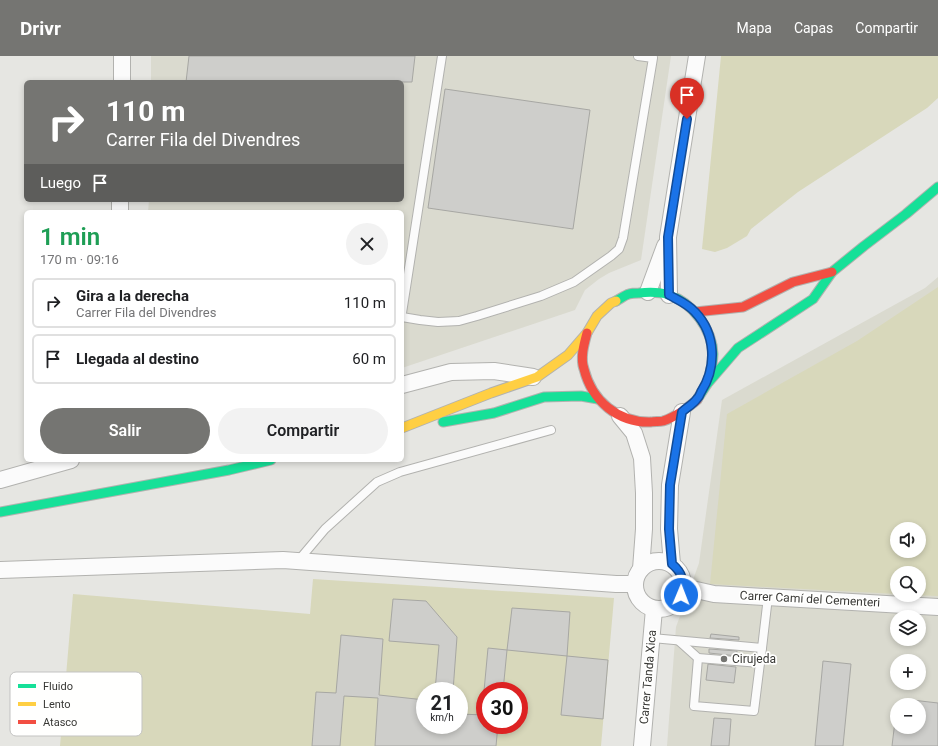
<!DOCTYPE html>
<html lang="es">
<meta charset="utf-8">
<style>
:root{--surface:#fff;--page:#f2f2f2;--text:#202124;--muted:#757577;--line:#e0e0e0;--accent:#757572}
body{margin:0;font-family:Roboto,sans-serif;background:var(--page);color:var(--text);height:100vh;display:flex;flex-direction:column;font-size:15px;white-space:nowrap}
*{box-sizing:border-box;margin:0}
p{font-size:13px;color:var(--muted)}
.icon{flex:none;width:22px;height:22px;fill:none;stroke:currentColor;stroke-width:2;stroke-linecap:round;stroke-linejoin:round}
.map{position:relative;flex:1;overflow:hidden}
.panel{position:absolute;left:24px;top:154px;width:380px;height:252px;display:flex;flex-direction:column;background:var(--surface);border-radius:6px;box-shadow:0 2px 6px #0003}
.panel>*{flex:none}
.hud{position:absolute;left:24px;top:24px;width:380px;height:122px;border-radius:6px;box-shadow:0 2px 6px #0003;background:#757572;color:#fff;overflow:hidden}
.buttons{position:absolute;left:890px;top:466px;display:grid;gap:8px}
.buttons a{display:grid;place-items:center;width:36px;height:36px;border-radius:50%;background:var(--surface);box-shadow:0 2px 6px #0003;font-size:20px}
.speed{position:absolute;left:416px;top:626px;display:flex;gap:8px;font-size:20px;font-weight:700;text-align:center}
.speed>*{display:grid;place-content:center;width:52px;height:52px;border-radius:50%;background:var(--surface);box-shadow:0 2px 6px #0003;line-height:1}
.speed small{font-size:10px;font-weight:400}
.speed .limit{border:6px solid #d22;background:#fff;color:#111}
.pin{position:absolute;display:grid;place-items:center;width:34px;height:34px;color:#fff;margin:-41px -17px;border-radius:50% 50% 50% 0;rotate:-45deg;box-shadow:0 0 4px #0007}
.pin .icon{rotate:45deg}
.me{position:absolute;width:44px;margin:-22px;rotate:1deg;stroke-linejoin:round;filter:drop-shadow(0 0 3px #0008)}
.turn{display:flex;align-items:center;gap:14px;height:84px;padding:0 16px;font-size:18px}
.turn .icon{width:52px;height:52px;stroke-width:2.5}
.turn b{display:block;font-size:28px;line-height:34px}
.then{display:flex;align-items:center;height:38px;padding:0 16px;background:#0003;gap:8px;font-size:15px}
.round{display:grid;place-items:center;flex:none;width:42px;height:42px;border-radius:21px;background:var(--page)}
.head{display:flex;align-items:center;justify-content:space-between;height:68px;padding:0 16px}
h1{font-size:24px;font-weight:600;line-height:30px;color:#1e9e55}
.cta{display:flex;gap:8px;margin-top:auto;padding:8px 16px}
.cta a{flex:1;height:46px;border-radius:24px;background:var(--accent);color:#fff;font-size:16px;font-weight:600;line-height:46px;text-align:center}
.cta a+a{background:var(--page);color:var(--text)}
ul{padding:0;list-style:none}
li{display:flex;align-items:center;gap:12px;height:50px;margin:0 8px 6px;padding:0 8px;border:2px solid var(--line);border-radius:6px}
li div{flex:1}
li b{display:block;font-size:15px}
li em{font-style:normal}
header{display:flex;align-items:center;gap:24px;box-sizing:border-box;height:56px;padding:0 20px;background:var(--accent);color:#fff}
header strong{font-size:19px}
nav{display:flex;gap:22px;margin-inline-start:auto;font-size:14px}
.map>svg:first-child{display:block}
.built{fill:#dadacf;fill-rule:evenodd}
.green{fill:#d8d8bb;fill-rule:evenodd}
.building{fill:#cececb;stroke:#a7a7a3}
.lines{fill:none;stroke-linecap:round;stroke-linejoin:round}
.lane-casing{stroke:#b2b2af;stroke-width:10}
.street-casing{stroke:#b2b2af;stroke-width:18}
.fast-casing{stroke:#b2b2af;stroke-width:11}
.slow-casing{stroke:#b2b2af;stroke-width:11}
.jam-casing{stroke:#b2b2af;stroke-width:11}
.lane{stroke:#fbfbfb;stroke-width:8}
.street{stroke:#fbfbfb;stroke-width:16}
.fast{stroke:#16e098;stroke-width:9}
.slow{stroke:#ffcf43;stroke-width:9}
.jam{stroke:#f24e42;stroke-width:9}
.route-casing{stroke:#114b97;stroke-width:10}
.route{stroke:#1a73e8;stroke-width:7}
.poi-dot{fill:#757572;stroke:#fffffe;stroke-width:1.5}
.labels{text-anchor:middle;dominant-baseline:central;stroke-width:3.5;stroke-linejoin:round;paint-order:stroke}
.street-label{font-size:12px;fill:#383835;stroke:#fffffe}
.poi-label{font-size:12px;fill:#383835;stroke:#fffffe;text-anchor:start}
.key{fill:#fffffe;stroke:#c3c3c2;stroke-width:1}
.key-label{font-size:11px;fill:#383835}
</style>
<header>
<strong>Drivr</strong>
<nav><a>Mapa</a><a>Capas</a><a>Compartir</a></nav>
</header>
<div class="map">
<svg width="938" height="690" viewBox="0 0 938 690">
<rect width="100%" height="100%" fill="#e6e6e2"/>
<g class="built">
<polygon points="151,0 671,0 641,204 609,217 599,223 585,234 575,254 402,312 402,156 148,156 149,144 402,144 402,26 151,26"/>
<path d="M938 221V690H667L676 571 699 507 722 344 925 232ZM897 473H919V495H897ZM897 517H919V539H897ZM897 561H919V583H897ZM897 605H919V627H897ZM897 649H919V671H897Z"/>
</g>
<g class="green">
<polygon points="721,0 938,0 938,42 927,52 798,136 751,173 747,180 727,192 715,196 702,193"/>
<path d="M938 231V540L912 539H919V517H897V538L710 528 727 358 857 285ZM897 473H919V495H897Z"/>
<path d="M313 523 614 542 601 690H60L73 538 310 558ZM425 635H459V669H425ZM485 635H519V669H485Z"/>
</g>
<g class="building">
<polygon points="189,0 415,0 412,26 186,26"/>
<polygon points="445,33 590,54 573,173 428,152"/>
<polygon points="393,543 426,545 457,581 453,635 435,635 439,589 389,585"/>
<polygon points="512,552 570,556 567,600 507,594"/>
<polygon points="711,578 739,581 739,584 710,582"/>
<polygon points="341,579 383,583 379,639 425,644 425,669 459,669 459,658 485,659 485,669 498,669 496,690 375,690 378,642 344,640 340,690 312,690 316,636 336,637"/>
<polygon points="488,592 507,594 503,635 484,635"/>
<polygon points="709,593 737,595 737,600 709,597"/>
<polygon points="567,600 608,604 603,663 561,659"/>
<polygon points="823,605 851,608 843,690 815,690"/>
<polygon points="708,608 736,611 734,627 706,624"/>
<polygon points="912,644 938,647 938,690 892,690 895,665 897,666 897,671 919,671 919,649 912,649"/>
<polygon points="714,662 731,663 729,690 711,690"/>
</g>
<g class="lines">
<defs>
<g id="lane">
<polyline points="402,257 442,0"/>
<polyline points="402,261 420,264 438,266 459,265 477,260 541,240 574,226 611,200 619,193 623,182 653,2 638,0"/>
<polyline points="298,505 325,473 377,426 400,416 551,374"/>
<polyline points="652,582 762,592 768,541"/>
<polyline points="679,585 698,602 760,607 762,592"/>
<polyline points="698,602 694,650 754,655 760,607"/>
</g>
<g id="street">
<polyline points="122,26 122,0"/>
<polyline points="120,156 120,144"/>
<polyline points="648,236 665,190"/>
<polyline points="669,239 668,181 697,0"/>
<polyline points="402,329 451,316 494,315 533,321"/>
<polyline points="620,360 634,377 642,402 644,437 644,473 641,513"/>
<polyline points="0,424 71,404"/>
<circle cx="659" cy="529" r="24"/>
<polyline points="672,508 669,473 670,429 682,356"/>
<polyline points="0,514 283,504 616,528 635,528"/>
<polyline points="683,531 714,538 938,551"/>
<polyline points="642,690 654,553"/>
</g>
<g id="fast">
<path d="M616 245C620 243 625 239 629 238 632 237 636 237 639 237 648 236 660 236 669 239 693 247 712 273 713 298 713 308 710 318 707 328"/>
<polyline points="698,342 707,328 738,292 813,243 832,216 864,190 906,158 938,131"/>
<polyline points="443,366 494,357 544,341 581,340 598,343"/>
<polyline points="0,456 229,414 271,404"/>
</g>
<polyline id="slow" points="402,372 491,337 537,321 568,299 587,277 597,260 611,247 616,245"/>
<g id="jam">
<polyline points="695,256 743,251 793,226 832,216"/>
<path d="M587 277C584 288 580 302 584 313 592 345 618 367 651 366 655 365 659 366 663 365 676 361 687 352 697 344L698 342"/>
</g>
</defs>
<use href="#lane" class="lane-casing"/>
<use href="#street" class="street-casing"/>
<use href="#fast" class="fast-casing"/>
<use href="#slow" class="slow-casing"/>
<use href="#jam" class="jam-casing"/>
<use href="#lane" class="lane"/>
<use href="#street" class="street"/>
<use href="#fast" class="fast"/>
<use href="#slow" class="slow"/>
<use href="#jam" class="jam"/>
</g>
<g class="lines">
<defs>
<path id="route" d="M681 539C684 525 683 517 672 508L669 473 670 429 682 356C686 352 692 349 696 344 698 342 700 339 701 336 717 311 716 278 695 256 688 248 678 244 669 239L668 181 687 63"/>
</defs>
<use href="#route" class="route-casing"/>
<use href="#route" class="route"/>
</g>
<circle class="poi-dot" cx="724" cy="603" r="4"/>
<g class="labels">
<g class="street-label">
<text transform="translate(810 543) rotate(3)">Carrer Camí del Cementeri</text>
<text transform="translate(648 621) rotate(-85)">Carrer Tanda Xica</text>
</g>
<g class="poi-label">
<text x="732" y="603">Cirujeda</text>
</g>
</g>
<rect x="10" y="616" width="132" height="64" rx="6" class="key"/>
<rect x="18" y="628" width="18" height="4" fill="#16e098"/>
<rect x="18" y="646" width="18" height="4" fill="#ffcf43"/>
<rect x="18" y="664" width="18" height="4" fill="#f24e42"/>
<g class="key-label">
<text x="43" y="634">Fluido</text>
<text x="43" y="652">Lento</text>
<text x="43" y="670">Atasco</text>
</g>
</svg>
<div class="buttons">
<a><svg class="icon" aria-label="sound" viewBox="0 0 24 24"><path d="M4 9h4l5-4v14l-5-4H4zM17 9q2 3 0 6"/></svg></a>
<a><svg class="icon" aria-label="search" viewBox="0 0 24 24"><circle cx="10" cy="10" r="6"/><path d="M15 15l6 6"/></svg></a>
<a><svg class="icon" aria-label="layers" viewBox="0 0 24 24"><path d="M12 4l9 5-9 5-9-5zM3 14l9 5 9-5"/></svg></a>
<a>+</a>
<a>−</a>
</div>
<div class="speed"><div>21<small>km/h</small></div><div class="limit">30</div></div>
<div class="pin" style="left:687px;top:63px;background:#d93025"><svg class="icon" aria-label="arrive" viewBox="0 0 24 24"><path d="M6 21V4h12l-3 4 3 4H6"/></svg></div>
<svg class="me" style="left:681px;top:539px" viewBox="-20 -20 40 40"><circle r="17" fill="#1a73e8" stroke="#fff" stroke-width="3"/><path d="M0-11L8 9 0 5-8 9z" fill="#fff"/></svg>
<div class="hud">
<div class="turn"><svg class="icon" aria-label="right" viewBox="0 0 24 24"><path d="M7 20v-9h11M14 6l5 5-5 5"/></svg><div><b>110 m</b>Carrer Fila del Divendres</div></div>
<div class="then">Luego<svg class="icon" aria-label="arrive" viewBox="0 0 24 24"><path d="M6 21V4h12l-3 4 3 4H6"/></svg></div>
</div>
<section class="panel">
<div class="head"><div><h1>1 min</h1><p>170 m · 09:16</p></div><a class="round"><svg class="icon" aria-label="close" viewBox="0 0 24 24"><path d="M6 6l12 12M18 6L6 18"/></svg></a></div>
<ul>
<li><svg class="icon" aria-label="right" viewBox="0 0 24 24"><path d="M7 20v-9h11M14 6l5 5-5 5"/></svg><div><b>Gira a la derecha</b><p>Carrer Fila del Divendres</p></div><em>110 m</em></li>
<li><svg class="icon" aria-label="arrive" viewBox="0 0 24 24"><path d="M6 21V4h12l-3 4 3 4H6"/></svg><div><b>Llegada al destino</b></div><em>60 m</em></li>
</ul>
<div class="cta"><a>Salir</a><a>Compartir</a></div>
</section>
</div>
